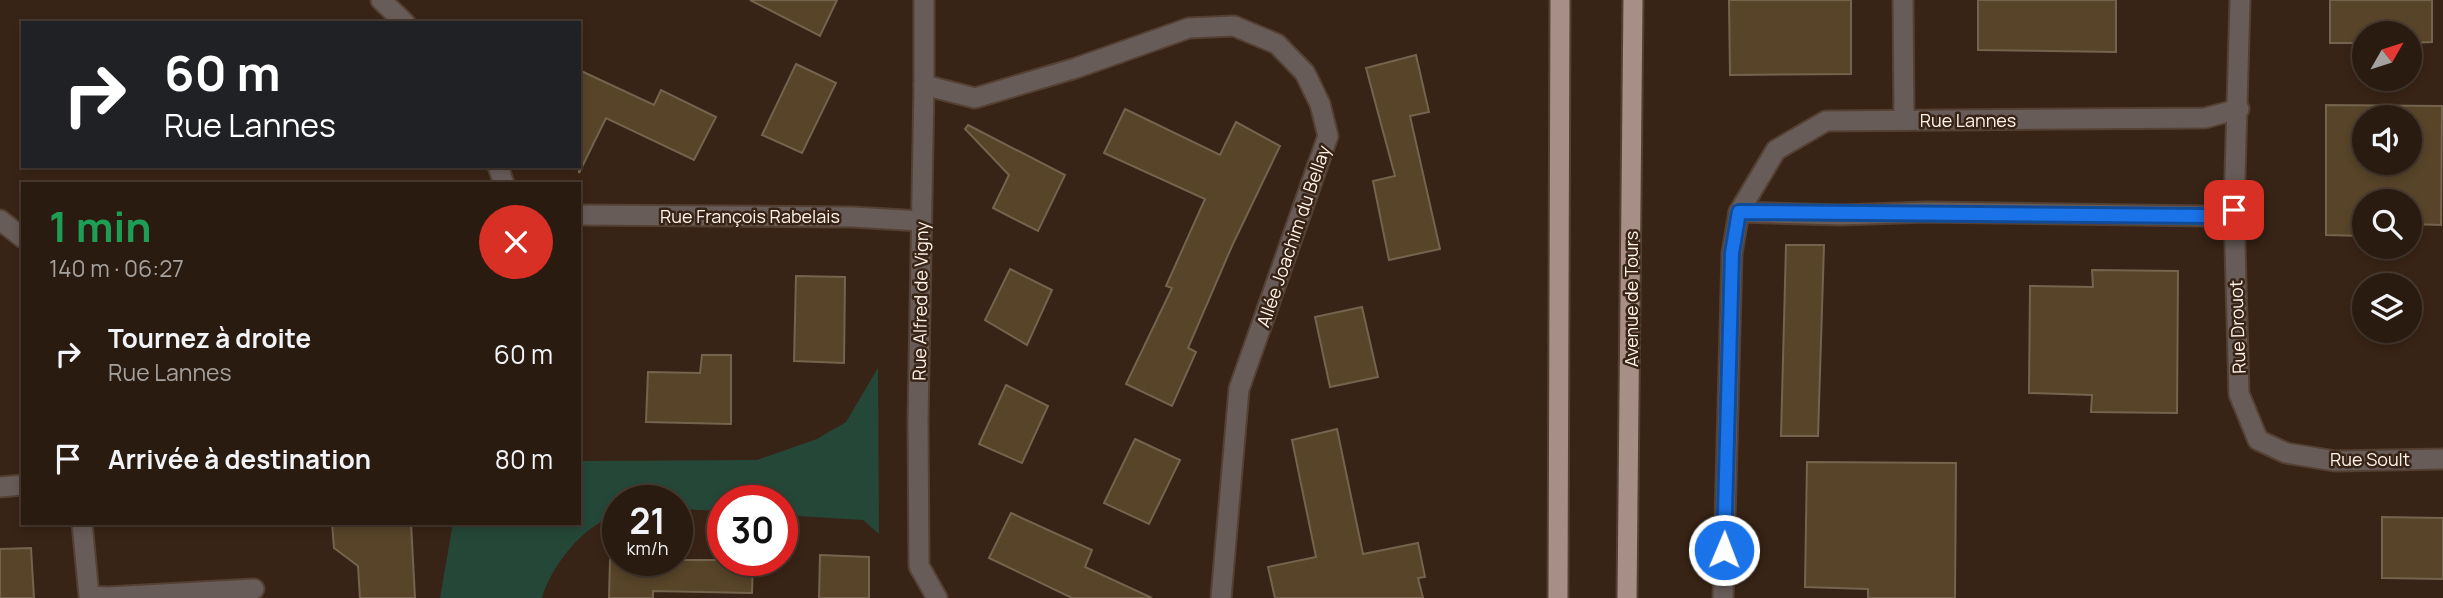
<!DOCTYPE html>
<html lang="fr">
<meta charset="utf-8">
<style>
:root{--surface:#2a1b10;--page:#36281e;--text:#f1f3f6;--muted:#a5a19f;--line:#463930}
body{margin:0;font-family:Manrope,sans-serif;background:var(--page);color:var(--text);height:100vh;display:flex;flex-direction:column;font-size:26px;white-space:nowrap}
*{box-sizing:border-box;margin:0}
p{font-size:23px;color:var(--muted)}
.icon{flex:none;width:38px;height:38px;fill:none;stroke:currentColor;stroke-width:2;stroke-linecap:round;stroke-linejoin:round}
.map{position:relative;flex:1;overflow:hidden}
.details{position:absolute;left:21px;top:182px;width:560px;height:343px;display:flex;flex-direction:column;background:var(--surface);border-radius:0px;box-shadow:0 4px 10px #0003,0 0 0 2px var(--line)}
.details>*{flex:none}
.top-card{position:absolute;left:21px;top:21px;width:560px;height:147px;border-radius:0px;box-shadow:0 4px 10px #0003,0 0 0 2px var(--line);background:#202124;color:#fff;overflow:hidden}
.needle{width:46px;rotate:51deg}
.controls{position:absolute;left:2352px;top:21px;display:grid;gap:14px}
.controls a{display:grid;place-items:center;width:70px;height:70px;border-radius:50%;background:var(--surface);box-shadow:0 4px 10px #0003,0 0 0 2px var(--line);font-size:35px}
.speed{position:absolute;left:602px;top:485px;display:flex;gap:14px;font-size:35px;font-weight:700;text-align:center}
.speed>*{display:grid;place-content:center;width:91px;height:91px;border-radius:50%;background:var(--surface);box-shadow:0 4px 10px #0003,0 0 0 2px var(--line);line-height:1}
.speed small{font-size:18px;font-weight:400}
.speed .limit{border:10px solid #d22;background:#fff;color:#111}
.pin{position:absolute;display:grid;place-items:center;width:60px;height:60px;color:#fff;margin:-30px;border-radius:14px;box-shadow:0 4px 10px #0006}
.me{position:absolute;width:77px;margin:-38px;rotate:1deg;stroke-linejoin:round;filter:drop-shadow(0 0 5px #0008)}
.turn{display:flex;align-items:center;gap:24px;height:147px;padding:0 28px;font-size:32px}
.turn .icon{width:91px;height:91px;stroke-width:2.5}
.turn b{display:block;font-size:49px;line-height:60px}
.round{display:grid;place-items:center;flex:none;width:74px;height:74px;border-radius:37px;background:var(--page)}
.overview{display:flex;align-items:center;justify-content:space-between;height:119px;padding:0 28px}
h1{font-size:42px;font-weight:700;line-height:52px;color:#1e9e55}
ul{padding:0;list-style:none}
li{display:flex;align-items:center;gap:21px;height:105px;padding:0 28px}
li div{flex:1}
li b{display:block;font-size:26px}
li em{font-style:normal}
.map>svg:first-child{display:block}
.green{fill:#254738}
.building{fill:#574429;stroke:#74644e;stroke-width:2;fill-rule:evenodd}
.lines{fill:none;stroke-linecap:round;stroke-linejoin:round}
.minor-casing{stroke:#544134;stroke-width:23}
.primary-casing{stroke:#544134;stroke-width:23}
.minor{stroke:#685c58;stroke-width:19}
.primary{stroke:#a78e86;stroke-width:19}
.route-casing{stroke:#114b97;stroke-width:18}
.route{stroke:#1a73e8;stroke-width:12}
.labels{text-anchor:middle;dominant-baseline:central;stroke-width:5;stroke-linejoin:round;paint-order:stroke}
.street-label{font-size:18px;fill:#fef3eb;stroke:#382416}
</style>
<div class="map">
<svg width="2443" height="598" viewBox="0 0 2443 598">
<rect width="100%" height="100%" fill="#382416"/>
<path class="green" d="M878 368 879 534 863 520 782 515V500H723V511L677 509V500H618V516C585 521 550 568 542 598H440L453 523H579V461L757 460 817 439 846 422Z"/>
<g class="building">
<polygon points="750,0 837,0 820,36"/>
<polygon points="1729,0 1851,0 1851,74 1730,75"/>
<polygon points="1978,0 2116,0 2116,52 1978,50"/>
<polygon points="2330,0 2432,0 2432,42 2410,43 2410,33 2364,33 2364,43 2330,43"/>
<polygon points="1416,55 1429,112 1410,116 1440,249 1389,260 1373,181 1395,176 1366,68"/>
<polygon points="796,64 836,83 802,153 762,135"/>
<polygon points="579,70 654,105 661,90 716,117 694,160 606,118 579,173"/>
<path d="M2326 105 2442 106 2441 225 2410 224V201H2364V236L2326 235ZM2364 117H2410V163H2364Z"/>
<polygon points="1125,109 1220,155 1236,122 1280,146 1232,246 1188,348 1196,352 1172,406 1126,384 1172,288 1166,286 1205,199 1104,153"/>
<polygon points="968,125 1065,175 1038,231 993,208 1009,175 965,129"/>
<polygon points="1786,245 1824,245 1818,436 1781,436"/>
<polygon points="1010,269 1052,290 1027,345 985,320"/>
<polygon points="2092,270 2178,271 2177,413 2091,412 2092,395 2029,393 2030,286 2093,287"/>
<polygon points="796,276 845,277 844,363 794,361"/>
<polygon points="1362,307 1378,377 1330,387 1315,317"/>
<polygon points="702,355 731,355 731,424 646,422 648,372 700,373"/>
<polygon points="1006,385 1048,406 1022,463 979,444"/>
<polygon points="1337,429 1363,554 1418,543 1425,577 1418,578 1423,598 1275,598 1268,567 1316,557 1292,440"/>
<polygon points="1135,439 1180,460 1149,524 1104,503"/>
<polygon points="1807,462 1956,463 1955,598 1868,598 1868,589 1805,587"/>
<polygon points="1011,513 1092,550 1085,567 1152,598 1072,598 989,558"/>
<polygon points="2382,517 2443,518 2443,579 2382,578"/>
<polygon points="332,523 411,523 415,598 360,598 358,566 334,548"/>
<polygon points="31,548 34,598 0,598 0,549"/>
<polygon points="820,555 869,557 869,598 819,598"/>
<polygon points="610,560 753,560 752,593 653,591 653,598 609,598"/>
</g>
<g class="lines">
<defs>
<g id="minor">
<polyline points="381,0 405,23"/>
<polyline points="924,0 924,85 918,421 919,566 937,598"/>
<polyline points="1903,0 1904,120"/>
<polyline points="2240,0 2234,210 2239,394 2258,440 2286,453 2335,461 2443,459"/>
<polyline points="924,85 975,98 1076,68 1189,28 1234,26 1277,44 1305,73 1320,104 1328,136 1239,389 1221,598"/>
<polyline points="498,166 504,184"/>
<polyline points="1739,212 1841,215 1927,212 2205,216 2234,210"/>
<polyline points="579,215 853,217 921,221"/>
<polyline points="0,220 23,238"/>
<polyline points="0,487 23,485"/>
<polyline points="82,523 89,596 108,597 254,589"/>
<polyline points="1723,598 1732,253 1739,212 1776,150 1826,121 2205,118 2239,109"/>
</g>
<g id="primary">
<polyline points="1558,598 1560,0"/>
<polyline points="1627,598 1633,0"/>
</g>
</defs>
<use href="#minor" class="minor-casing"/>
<use href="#primary" class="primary-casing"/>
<use href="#minor" class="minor"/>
<use href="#primary" class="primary"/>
</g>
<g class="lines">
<defs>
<polyline id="route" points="1724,550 1732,253 1739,212 2205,216 2234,210"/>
</defs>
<use href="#route" class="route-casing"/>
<use href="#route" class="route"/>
</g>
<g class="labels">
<g class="street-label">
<text x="1968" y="120">Rue Lannes</text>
<text x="750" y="216">Rue François Rabelais</text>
<text transform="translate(1293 236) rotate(-71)">Allée Joachim du Bellay</text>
<text transform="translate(1631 299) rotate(-90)">Avenue de Tours</text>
<text transform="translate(920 301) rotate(-89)">Rue Alfred de Vigny</text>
<text transform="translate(2237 327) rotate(-92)">Rue Drouot</text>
<text x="2370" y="459">Rue Soult</text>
</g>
</g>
</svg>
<div class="controls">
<a><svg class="needle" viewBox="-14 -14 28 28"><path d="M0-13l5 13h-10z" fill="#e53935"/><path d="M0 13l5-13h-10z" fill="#a5a19f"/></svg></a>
<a><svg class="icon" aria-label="sound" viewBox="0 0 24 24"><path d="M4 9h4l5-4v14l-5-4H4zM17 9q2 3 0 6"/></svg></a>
<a><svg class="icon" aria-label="search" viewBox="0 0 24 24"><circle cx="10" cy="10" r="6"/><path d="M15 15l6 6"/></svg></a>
<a><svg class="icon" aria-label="layers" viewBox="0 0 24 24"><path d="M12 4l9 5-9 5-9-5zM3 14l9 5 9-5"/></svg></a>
</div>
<div class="speed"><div>21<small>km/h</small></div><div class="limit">30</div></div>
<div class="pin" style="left:2234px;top:210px;background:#d93025"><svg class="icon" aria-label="arrive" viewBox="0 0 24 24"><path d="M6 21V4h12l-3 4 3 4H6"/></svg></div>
<svg class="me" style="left:1724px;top:550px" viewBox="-20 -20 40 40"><circle r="17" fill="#1a73e8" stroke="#fff" stroke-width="3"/><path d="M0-11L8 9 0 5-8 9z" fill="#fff"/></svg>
<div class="top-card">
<div class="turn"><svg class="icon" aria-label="right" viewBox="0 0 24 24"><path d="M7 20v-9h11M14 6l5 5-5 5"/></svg><div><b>60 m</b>Rue Lannes</div></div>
</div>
<section class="details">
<div class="overview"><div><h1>1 min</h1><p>140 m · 06:27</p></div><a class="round" style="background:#d93025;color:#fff"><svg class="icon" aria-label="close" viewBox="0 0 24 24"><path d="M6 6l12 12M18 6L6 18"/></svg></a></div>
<ul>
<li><svg class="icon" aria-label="right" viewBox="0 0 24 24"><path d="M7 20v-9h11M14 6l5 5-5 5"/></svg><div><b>Tournez à droite</b><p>Rue Lannes</p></div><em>60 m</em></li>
<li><svg class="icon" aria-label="arrive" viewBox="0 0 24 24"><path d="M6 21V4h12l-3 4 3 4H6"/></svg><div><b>Arrivée à destination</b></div><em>80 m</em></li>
</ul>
</section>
</div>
